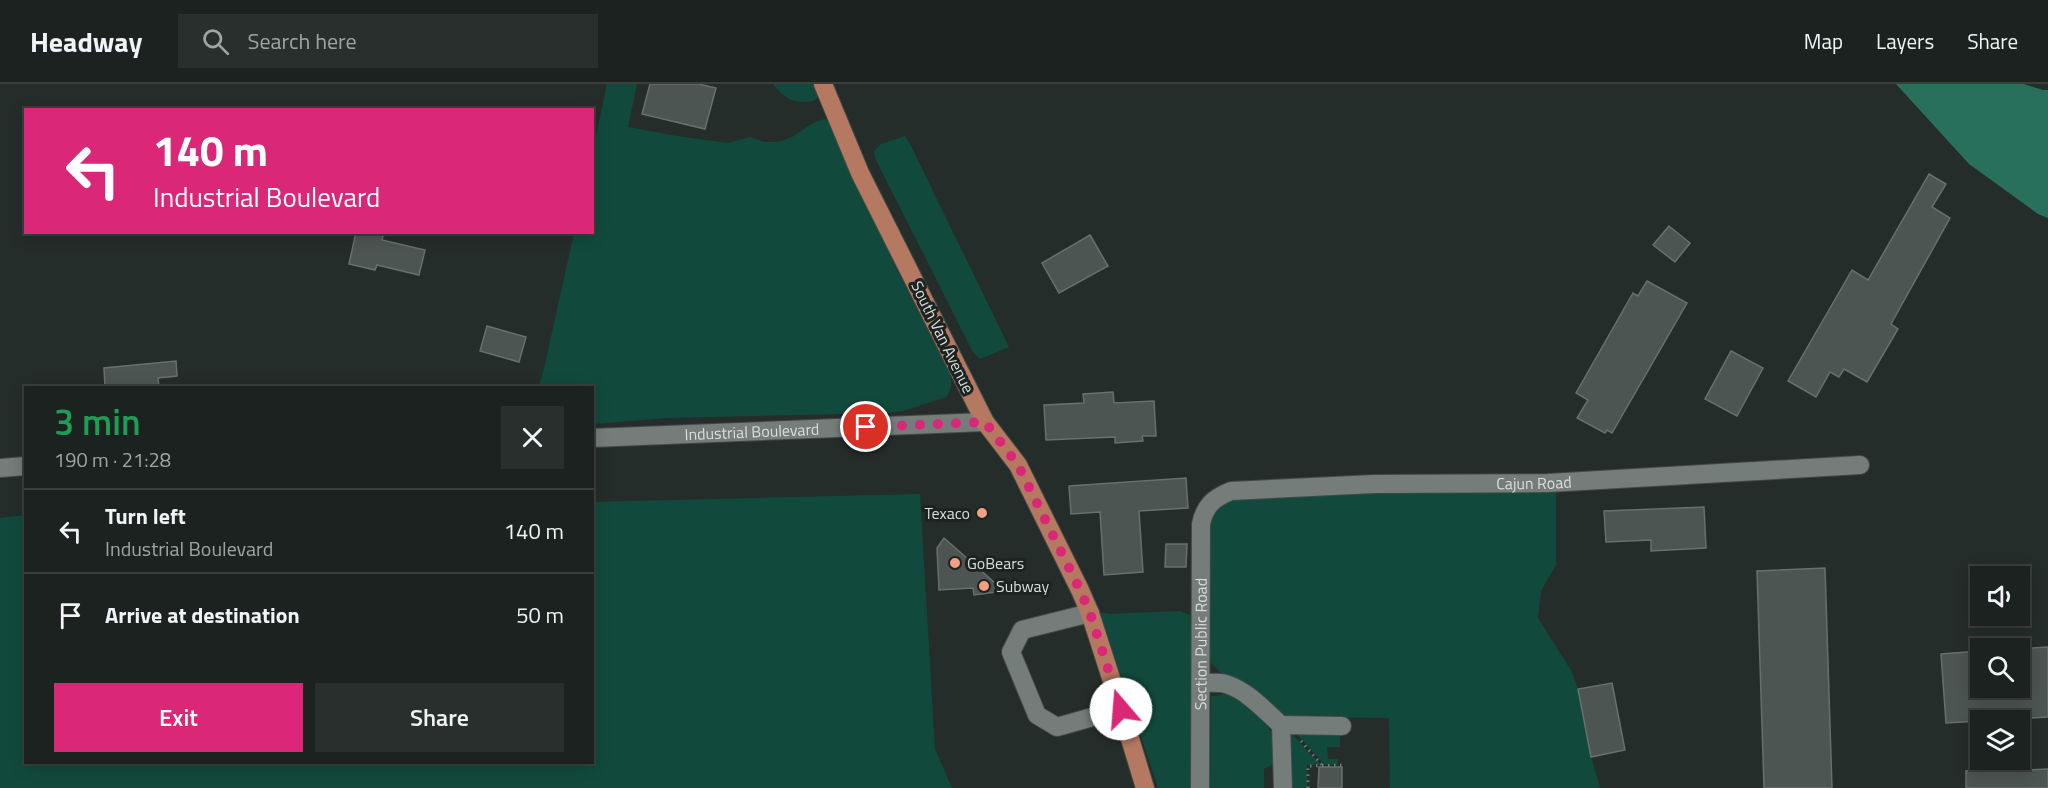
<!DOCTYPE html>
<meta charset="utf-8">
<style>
:root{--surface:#1c2220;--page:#292f2d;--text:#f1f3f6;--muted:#a0a4a5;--line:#3a3f3e;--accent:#db2777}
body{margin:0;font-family:"Titillium Web",sans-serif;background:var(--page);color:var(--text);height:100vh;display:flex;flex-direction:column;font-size:22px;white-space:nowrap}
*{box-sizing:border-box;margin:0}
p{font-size:20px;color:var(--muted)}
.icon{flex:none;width:33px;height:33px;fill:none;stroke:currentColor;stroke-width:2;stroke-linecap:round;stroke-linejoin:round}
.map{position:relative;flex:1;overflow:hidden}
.sheet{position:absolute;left:24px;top:302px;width:570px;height:378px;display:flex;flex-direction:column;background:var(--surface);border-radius:0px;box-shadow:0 3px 15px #0003,0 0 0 2px var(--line)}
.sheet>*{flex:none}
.hud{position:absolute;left:24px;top:24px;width:570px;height:126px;border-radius:0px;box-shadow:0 3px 15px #0003,0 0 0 2px var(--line);background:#db2777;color:#fff;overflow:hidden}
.fabs{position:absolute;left:1970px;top:482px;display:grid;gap:12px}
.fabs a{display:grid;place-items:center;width:60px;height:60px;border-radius:0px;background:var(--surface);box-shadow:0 3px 15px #0003,0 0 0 2px var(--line);font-size:30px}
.pin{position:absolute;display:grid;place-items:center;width:51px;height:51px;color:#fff;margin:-26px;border:3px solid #fff;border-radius:50%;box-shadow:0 2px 6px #0007}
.me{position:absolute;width:66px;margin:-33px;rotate:342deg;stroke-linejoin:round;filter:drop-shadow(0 0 4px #0008)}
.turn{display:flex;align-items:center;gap:21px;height:126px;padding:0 30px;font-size:27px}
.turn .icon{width:78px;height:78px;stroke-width:2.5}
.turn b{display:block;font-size:42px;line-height:51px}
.round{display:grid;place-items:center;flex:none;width:63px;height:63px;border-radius:0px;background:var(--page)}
.head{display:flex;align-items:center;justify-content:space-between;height:102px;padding:0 30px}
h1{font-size:36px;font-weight:600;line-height:45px;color:#1e9e55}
.cta{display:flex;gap:12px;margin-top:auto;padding:12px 30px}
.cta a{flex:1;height:69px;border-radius:0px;background:var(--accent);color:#fff;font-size:24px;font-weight:600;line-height:69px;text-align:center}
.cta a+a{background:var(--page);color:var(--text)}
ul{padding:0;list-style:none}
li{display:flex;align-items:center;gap:18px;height:84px;padding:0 30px;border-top:2px solid var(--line)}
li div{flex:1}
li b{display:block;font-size:22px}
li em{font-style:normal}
header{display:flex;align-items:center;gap:36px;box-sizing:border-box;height:84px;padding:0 30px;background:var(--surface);border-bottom:2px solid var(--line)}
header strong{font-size:28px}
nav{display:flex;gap:33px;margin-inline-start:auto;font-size:21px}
.search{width:420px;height:54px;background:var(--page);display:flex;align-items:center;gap:15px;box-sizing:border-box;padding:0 21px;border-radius:0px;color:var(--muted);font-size:22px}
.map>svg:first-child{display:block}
.green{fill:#114a3c}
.water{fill:#286f5c}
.building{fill:#4d5552;stroke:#67706d;stroke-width:1.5}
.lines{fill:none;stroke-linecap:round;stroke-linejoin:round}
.minor-casing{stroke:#434947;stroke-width:20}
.major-casing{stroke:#434947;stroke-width:20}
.path{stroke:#727976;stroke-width:3;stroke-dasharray:1.5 4.5;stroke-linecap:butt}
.minor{stroke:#757d7a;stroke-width:18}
.major{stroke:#b57860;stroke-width:18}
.route{stroke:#db2777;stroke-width:10;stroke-dasharray:0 18}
.poi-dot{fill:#f39f83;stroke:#1c2320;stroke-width:2}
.labels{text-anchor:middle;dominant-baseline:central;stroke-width:6;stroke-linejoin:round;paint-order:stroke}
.street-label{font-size:16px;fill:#d9dedc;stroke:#1c2320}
.poi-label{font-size:16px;fill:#d9dedc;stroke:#1c2320;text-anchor:start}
</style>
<header>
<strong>Headway</strong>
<div class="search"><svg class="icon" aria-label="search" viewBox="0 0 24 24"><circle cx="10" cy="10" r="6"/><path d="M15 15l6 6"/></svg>Search here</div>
<nav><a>Map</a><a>Layers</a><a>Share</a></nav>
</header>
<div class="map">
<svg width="2048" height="704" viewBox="0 0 2048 704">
<rect width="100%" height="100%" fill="#252d2a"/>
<g class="green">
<path d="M607 0H637L628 43 677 52 728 59 750 53 764 58H778L792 53 813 39 824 35 830 36 894 180 949 286C952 297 953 304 946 313L903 327 887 329 666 334 593 340 592 303H538L543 289 574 149 592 148 593 65Z"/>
<path d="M773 0H817L820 11C814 21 797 19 788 14 782 11 777 5 773 0Z"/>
<polygon points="905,52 909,58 1009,263 980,275 973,268 875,74 874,67 881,60"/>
<polygon points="1556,401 1556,481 1541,507 1538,534 1572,588 1578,605 1591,672 1600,704 1390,704 1389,634 1287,633 1280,631 1219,587 1208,576 1209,438 1211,430 1228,414"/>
<polygon points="920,410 935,665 952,704 0,704 0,434 25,431 26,678 592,678 593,418"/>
<polygon points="1179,527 1193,532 1192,704 1158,704 1100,528 1109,530"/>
<path d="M1226 610C1244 616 1264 632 1272 650 1275 658 1276 669 1278 678L1264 685V704H1210L1211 612Z"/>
<polygon points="1340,647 1340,663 1327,663 1328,675 1338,675 1338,681 1325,681 1295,648"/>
<path d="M1292 650 1321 681H1307V704H1293C1293 692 1288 657 1292 650Z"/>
</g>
<polygon class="water" points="1896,0 2024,0 2043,6 2048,6 2048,134 2038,130 1969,80"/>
<g class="building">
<polygon points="650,0 699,0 716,4 705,45 642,30"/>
<polygon points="1929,90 1946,100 1932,123 1950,134 1891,240 1898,245 1867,298 1844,285 1839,293 1830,288 1816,313 1788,297 1852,186 1868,196"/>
<polygon points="1669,142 1690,159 1675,178 1653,161"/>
<polygon points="356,148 384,148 382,156 425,166 419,191 377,181 375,186 349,180"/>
<polygon points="1090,151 1108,182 1059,209 1042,179"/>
<polygon points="1647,197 1687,219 1612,349 1607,346 1605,349 1577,334 1588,316 1576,309 1633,209 1638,212"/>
<polygon points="487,242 526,253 519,278 480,267"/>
<polygon points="1731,267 1763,284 1737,332 1705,315"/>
<polygon points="176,277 177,292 158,294 159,303 105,303 104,284"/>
<polygon points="1113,308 1114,319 1154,317 1156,352 1142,352 1143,357 1115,359 1115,353 1046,356 1044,321 1084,319 1083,310"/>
<polygon points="1186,394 1188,424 1139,427 1143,488 1104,491 1100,428 1071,430 1069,402"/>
<polygon points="1704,423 1706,464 1651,467 1651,456 1606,458 1604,427"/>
<polygon points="944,454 969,476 1004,507 974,511 973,504 939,506 937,464"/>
<polygon points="1166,460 1187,460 1186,483 1165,483"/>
<polygon points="1825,484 1832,704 1764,704 1757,487"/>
<polygon points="2048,563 2048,633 1946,639 1941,570 1980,567 1980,603 2019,603 2019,565"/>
<polygon points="1612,599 1625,666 1591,673 1578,605"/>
<polygon points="2010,675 2027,675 2028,686 2048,685 2048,704 1966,704 1966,687 2011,685"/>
<polygon points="1319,683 1342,683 1342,704 1318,704"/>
</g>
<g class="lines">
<defs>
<g id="minor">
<path id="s1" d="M592 354 985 338"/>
<polyline points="0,384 26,382"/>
<polyline points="1090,529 1022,546 1011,568 1037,631 1057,643 1121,625"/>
<path d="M1201 599C1209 599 1218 598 1226 600 1248 607 1264 626 1281 641L1283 704"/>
<polyline points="1281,641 1342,642"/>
<path id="s2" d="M1200 704 1201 440C1205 421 1214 414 1231 407L1374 400 1548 399 1860 381"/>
</g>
<polyline id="major" points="823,0 860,89 985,338 1018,381 1080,506 1090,529 1121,625 1145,704"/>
</defs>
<use href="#minor" class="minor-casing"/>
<use href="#major" class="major-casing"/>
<g class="path">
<polyline points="1301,657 1322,681"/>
<polyline points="1308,704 1308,682 1343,681"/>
</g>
<use href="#minor" class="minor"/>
<use href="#major" class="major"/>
</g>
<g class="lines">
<polyline class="route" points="866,343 985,338 1018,381 1080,506 1090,529 1121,625"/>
</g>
<g class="poi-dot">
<circle cx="982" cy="429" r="6"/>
<circle cx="955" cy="479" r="6"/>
<circle cx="984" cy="502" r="6"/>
</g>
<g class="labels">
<g class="street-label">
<text transform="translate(943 253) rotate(64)">South Van Avenue</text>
<text stroke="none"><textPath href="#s1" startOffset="160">Industrial Boulevard</textPath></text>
<text stroke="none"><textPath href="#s2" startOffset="614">Cajun Road</textPath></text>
<text stroke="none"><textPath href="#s2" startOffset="144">Section Public Road</textPath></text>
</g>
<g class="poi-label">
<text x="970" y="429" text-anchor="end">Texaco</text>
<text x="967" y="479">GoBears</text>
<text x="996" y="502">Subway</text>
</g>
</g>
</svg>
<div class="fabs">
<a><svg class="icon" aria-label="sound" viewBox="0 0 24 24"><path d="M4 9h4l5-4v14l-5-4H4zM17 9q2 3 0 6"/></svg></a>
<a><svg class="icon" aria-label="search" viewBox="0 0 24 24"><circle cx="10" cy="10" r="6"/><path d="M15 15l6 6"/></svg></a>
<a><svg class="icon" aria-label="layers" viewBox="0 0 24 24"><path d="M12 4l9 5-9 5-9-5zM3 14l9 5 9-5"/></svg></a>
</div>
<div class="pin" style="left:866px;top:343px;background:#d93025"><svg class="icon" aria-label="arrive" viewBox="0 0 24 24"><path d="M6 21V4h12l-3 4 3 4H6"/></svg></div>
<svg class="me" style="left:1121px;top:625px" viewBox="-20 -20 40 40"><circle r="19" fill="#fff"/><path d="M0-13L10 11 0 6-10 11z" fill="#db2777"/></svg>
<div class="hud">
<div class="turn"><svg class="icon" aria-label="left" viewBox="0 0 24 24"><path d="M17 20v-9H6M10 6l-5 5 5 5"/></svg><div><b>140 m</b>Industrial Boulevard</div></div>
</div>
<section class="sheet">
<div class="head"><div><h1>3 min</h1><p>190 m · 21:28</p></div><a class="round"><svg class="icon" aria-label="close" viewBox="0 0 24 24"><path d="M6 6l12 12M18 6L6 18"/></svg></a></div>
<ul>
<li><svg class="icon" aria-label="left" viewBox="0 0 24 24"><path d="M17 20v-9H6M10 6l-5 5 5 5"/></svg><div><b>Turn left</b><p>Industrial Boulevard</p></div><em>140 m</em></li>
<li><svg class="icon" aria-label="arrive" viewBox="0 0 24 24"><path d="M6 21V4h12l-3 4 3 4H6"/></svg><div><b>Arrive at destination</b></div><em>50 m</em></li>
</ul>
<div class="cta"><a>Exit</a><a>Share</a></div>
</section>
</div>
